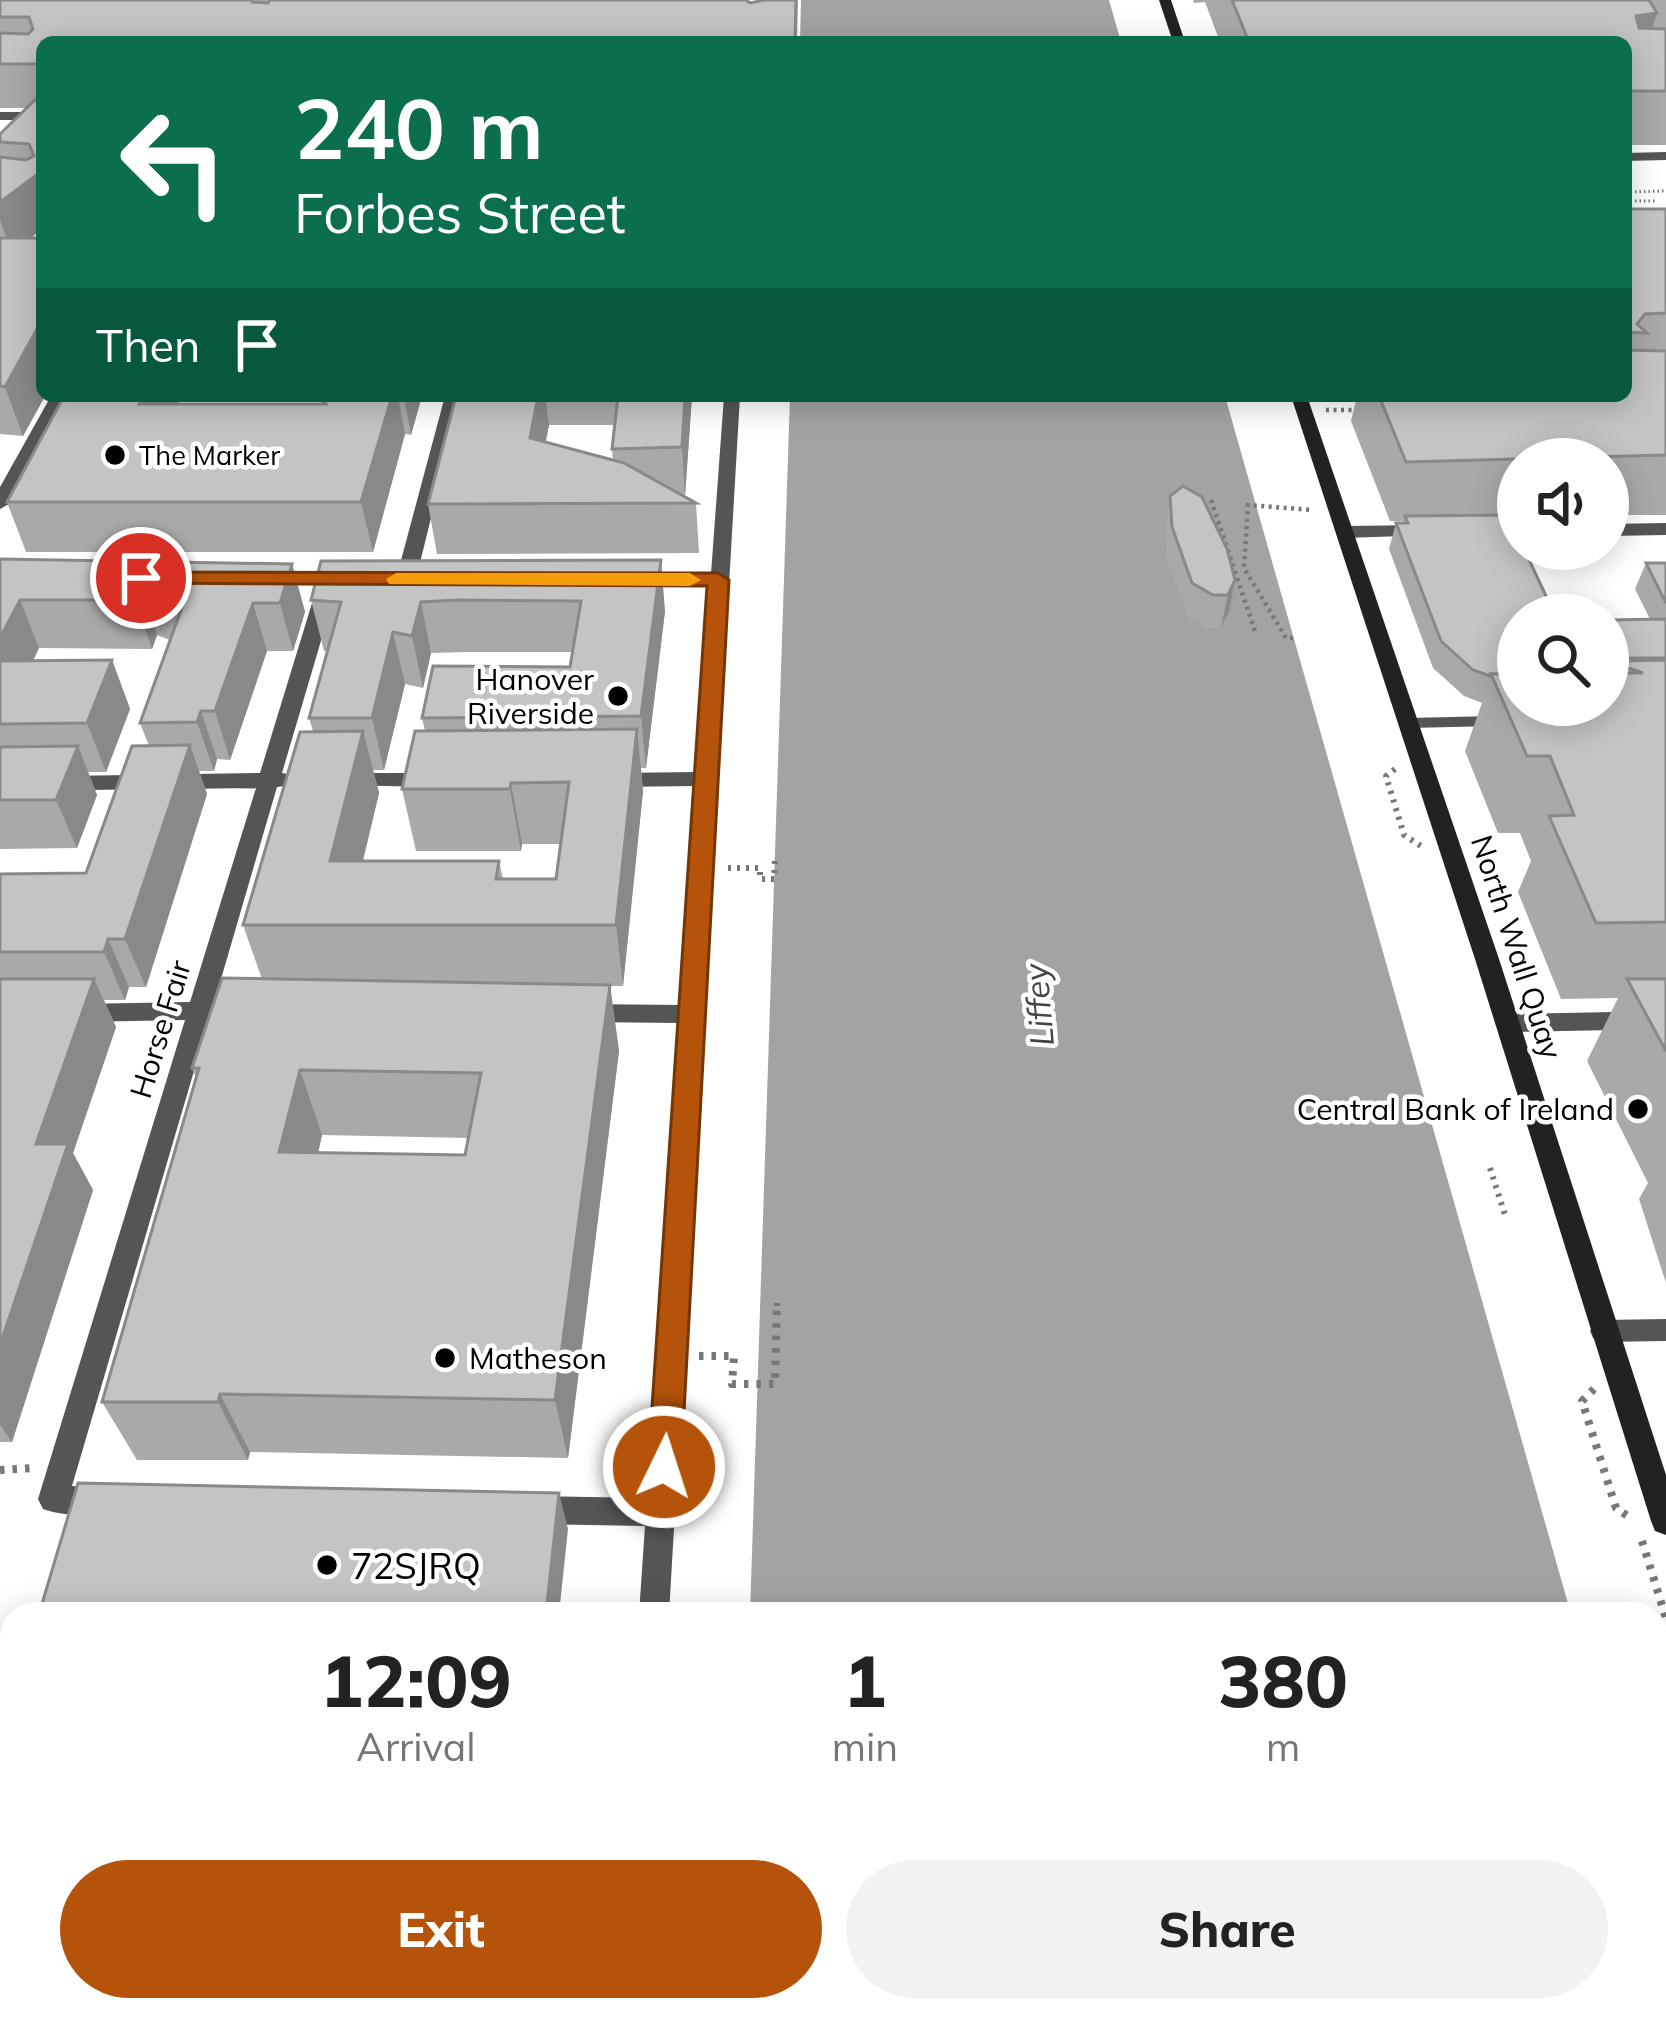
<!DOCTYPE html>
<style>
:root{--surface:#fff;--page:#f2f2f2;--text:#222;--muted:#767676;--accent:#b45309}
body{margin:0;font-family:Mulish,sans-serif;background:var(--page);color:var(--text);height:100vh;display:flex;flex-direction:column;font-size:45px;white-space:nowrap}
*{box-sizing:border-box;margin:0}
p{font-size:39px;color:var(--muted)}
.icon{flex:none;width:66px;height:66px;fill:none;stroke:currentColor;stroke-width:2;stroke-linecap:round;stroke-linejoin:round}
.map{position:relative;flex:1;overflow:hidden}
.drawer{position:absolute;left:0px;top:1602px;width:1668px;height:420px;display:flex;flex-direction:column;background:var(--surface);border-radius:36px 36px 0 0;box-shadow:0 6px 30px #0003}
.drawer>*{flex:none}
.top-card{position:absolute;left:36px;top:36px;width:1596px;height:366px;border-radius:18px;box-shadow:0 6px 30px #0003;background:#0b6e4f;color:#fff;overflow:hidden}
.tools{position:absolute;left:1497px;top:438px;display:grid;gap:24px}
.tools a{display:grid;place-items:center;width:132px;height:132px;border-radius:50%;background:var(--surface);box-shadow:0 6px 30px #0003;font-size:60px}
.pin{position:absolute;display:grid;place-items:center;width:102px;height:102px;color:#fff;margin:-51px;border:6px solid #fff;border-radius:50%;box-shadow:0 3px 12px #0007}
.me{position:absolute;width:132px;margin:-66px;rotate:4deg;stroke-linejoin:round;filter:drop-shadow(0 0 9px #0008)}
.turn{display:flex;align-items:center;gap:42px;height:252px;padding:0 60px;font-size:54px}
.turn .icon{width:156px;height:156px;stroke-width:2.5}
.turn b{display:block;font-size:84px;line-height:102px}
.then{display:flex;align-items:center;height:114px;padding:0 60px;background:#0003;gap:24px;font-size:45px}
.eta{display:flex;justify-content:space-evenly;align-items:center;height:204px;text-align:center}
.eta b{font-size:72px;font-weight:800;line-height:84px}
.primary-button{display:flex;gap:24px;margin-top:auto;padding:24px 60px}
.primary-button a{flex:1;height:138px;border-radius:72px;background:var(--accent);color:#fff;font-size:48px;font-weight:800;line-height:138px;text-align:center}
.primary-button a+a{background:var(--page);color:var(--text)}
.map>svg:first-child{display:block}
.water{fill:#a3a3a3}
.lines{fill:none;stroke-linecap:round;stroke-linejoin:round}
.path-far3{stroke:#777;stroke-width:3;stroke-dasharray:1.5 3;stroke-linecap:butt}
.path-far2{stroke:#777;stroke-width:4.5;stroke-dasharray:3 4.5;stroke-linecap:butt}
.path-far1{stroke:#777;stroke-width:6;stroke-dasharray:3 6;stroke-linecap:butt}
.path{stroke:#777;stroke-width:8;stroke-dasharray:4.5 8;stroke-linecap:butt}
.service{stroke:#555;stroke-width:10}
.pedestrian{fill:#555;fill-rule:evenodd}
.minor{fill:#555;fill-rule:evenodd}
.tertiary{fill:#555;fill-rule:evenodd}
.secondary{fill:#222;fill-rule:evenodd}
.wall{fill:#a9a9a9;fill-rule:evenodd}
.shaded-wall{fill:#898989}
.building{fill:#c4c4c4;stroke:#898989;stroke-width:3;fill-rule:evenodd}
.route{fill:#b45309;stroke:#753606;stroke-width:3}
.slow{fill:#f59e0b}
.poi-dot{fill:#000;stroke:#fff;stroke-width:4.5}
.labels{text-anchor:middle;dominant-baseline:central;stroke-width:9;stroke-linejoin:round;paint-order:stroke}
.far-poi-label{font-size:27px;fill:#000;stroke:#fff;text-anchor:start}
.poi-label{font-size:30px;fill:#000;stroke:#fff;text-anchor:end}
.street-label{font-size:30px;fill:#000;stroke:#fff}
.water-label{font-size:33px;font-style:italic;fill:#444;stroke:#fff}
.near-poi-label{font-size:36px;fill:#000;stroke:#fff;text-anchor:start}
</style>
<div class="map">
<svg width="1666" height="2022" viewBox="0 0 1666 2022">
<rect width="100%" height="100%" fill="#fff"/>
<g class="water">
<polygon points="801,0 1109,0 1121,42 800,42"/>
<polygon points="790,396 1225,396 1571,1614 750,1614"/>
<polygon points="1656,1916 1666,1952 1666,2022 735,2022 735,2010 1656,2010"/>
</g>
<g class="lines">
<g class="path-far3">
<polyline points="1626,192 1666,191"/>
<polyline points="1626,201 1655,201"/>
</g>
<g class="path-far2">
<polyline points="1326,410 1360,410"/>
<polyline points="1211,500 1255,631"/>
<polyline points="1293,638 1286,638 1244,568 1248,505 1312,510"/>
</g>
<g class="path-far1">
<polyline points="1395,769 1386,776 1404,835 1421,846"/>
<polyline points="728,868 760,868 760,879 774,879 775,859"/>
<polyline points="1490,1168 1506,1218"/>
<polyline points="777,1306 777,1298"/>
</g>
<g class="path">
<polyline points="699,1356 734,1356 732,1384 775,1384 777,1303"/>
<polyline points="1594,1389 1582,1401 1616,1508 1632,1519"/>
<polyline points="0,1470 35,1468"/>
<polyline points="1642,1541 1666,1618"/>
</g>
<polyline class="service" points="1409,723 1494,721"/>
<polygon class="pedestrian" points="1666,1319 1666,1341 1602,1342 1593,1338 1590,1331 1593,1324 1602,1320"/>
<g class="minor">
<rect x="0" y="112" width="42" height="8"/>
<polygon points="51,396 67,396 9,504 0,509 0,487"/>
<polygon points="445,396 461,396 416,579 406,585 396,579"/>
<polygon points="724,396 740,396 669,1614 639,1614 645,1526 532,1524 522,1520 517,1510 522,1500 532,1496 647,1498 680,1023 583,1022 571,1013 583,1004 681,1005 696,786 614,787 603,780 614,773 697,772 710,586 631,586 621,580 631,574 711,574"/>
<polygon points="1666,523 1666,535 1608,536 1608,524"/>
<polygon points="1426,525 1433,527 1433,535 1345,538 1336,532 1345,526"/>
<path d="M265 573H344L354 579 344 585H328L336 590 282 773 293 775 296 780 293 785 277 787 214 1003 224 1011 220 1017 209 1020 72 1486 111 1490 116 1500 111 1510C92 1517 62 1516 43 1509L38 1499 185 1020 79 1022 67 1013 79 1004 190 1002 256 788 0 791V777L260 773 316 590 324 585 258 583V575Z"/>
<polygon points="344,773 435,773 446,780 435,787 336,785 333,780"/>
<polygon points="1666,1011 1666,1029 1507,1032 1498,1029 1495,1023 1498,1017 1507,1014"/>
<polygon points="608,2010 644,2010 643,2022 607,2022"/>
</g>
<polygon class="tertiary" points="1666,152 1666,160 1626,161 1626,153"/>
<g class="secondary">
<polygon points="1159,0 1171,0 1185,42 1173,42"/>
<polygon points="1291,396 1307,396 1499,959 1666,1475 1666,1535 1655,1531 1651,1521 1475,959"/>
</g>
</g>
<g class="wall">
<polygon points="0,0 749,0 750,3 764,0 798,0 797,42 42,42 42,229 30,238 42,238 42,396 45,396 23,436 0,434 0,134 26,108 0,108"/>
<polygon points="1193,0 1666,0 1666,145 1626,145 1626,42 1220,42 1205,2 1194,3"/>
<polygon points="1626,209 1666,209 1666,515 1608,515 1608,459 1518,459 1518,517 1510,518 1518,705 1608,705 1608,620 1650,619 1635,589 1646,563 1666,563 1666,1283 1639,1199 1648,1183 1587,1061 1618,998 1561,999 1518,892 1531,861 1520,833 1498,833 1465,751 1482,703 1464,696 1433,668 1389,549 1396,523 1403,523 1404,521 1390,521 1351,421 1357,396 1626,396"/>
<polygon points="319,396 422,396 411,435 405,434 373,552 26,552 7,502 178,404 321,404"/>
<path d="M456 396H692L685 496 696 503 699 553 437 554 428 504ZM549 425H614L612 449 613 460 545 442Z"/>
<polygon points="1170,496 1235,580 1229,612 1221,627 1207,628 1187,616 1167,559 1165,528"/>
<polygon points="0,559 292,564 305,612 293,651 267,651 230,760 217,759 214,771 199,771 207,794 146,987 129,987 125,1000 104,1000 116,1027 73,1153 93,1190 12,1442 0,1442 0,874 86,873 149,746 140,723 170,640 157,635 152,649 39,648 33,661 112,660 130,709 106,772 88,772 97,795 77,848 0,849"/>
<path d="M321 561 665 611 646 768H641L643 791 623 986H610L619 1051 568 1458 250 1452 248 1460H137L102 1402 196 1078 192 1068 262 979 243 925 313 731 309 718 327 651H324L311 600ZM467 652H573L570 667 422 718 425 731 402 789 416 851H521L522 844H561L556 879H503L499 861H363L379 793 373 770H384L405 684 423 688 431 653ZM322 1135 469 1138 465 1155 318 1153Z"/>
<rect x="0" y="1753" width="12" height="257"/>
<polygon points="88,2010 523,2010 522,2012"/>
</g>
<g class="shaded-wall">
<polygon points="1657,13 1641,65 1636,16"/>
<polygon points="42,171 42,229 12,253 0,220 0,202"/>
<polygon points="42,320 42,396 45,396 23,436 5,387"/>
<polygon points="143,396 182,396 154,454 139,404"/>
<polygon points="392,396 398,396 405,434 373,552 361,502"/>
<polygon points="404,396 422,396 411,435"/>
<polygon points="538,396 545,396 549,425 537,488 530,438"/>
<polygon points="685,396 692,396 685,496 682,447"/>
<polygon points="661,560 665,611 646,768 641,716"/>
<polygon points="292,564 305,612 293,651 280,603"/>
<polygon points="1235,580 1229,612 1221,627 1228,595"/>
<polygon points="141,587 157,635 152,649 135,600"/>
<polygon points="20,600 39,648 9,710 0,689 0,638"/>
<polygon points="421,602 431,653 423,688 412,636"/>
<polygon points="253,603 267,651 230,760 215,711"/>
<polygon points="393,632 405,684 384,770 372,718"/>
<polygon points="112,660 130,709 106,772 87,723"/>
<polygon points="201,711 217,759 214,771 197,722"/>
<polygon points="637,729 643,791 623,986 616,925"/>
<polygon points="363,731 379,793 348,922 330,861"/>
<polygon points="190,745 207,794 146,987 125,939"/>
<polygon points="78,746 97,795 77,848 56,800"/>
<polygon points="511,783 522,844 521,851 510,789"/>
<polygon points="108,939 129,987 125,1000 104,952"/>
<polygon points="94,979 116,1027 73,1153 93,1190 12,1442 0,1425 0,1345 36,1144"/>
<polygon points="610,985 619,1051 568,1458 555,1400"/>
<polygon points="300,1070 322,1135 304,1216 279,1152"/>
<polygon points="220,1394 250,1452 248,1460 218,1402"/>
<polygon points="559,1493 568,1529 559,1614 546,1614"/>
</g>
<g class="building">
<polygon points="0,0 252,0 252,2 268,3 270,0 746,0 750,3 764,0 796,0 795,42 42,42 42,64 0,64 0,33 28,34 33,29 29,17 0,17"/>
<polygon points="1232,0 1649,0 1657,13 1636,16 1639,28 1666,29 1666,91 1626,91 1626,42 1235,42 1249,42"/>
<polygon points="42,93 42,171 0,202 0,157 26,160 34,156 29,144 0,142 0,134"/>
<polygon points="1626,209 1666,209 1666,313 1645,314 1637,324 1647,333 1626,332"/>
<polygon points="0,238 42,238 42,320 5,387 0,386"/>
<polygon points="1626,350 1666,351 1666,455 1406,462 1379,396 1626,396"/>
<polygon points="64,396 143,396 139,404 326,404 323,396 392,396 361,502 7,502"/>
<polygon points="456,396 538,396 530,438 624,463 696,503 428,504"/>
<polygon points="618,396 685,396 682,447 612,449"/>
<polygon points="1183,486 1202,497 1227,549 1235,580 1228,595 1213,595 1192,583 1172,527 1170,496"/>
<polygon points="1509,515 1518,535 1518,549 1524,549 1555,615 1518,615 1518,674 1491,674 1493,677 1473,670 1441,641 1396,523 1408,523 1405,516"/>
<polygon points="0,559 292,564 280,603 253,603 215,711 201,711 197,722 140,723 184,602 141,587 135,600 20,600 0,638"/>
<polygon points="661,560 641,716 422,718 433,666 570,667 581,601 458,600 421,602 412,636 393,632 372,718 309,718 341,602 311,600 321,561"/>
<polygon points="1646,563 1666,563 1666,603"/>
<polygon points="1666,619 1666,658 1622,658 1619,651 1608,651 1608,620"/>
<polygon points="1608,651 1619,651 1624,661 1666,660 1666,922 1596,923 1549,816 1574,815 1550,756 1527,756 1491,674 1518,674 1518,705 1608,705 1608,673 1643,673 1608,661"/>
<polygon points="112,660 87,723 0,724 0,661"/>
<polygon points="637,729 616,925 243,925 300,732 363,731 330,861 499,861 496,879 556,879 569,782 511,783 510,789 402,789 415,731"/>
<polygon points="190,745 125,939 108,939 104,952 0,952 0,874 86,873 132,746"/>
<polygon points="78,746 56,800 0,800 0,747"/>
<path d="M222 978 610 985 555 1400 220 1394 218 1402H102L199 1068H192ZM300 1070 481 1073 465 1155 279 1152Z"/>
<polygon points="0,979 94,979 36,1144 68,1144 0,1345"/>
<polygon points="1627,979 1666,979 1666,1051"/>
<polygon points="78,1483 559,1493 546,1614 39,1614"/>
<polygon points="12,1704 12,1726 5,1726"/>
<rect x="0" y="1753" width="12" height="210"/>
</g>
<polygon class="route" points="141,572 718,573 729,580 681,1467 676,1478 664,1482 652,1478 648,1467 707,586 133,583 130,578"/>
<polygon class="slow" points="396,573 690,573 701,580 690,586 389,584 386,579"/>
<g class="poi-dot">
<circle cx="115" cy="455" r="12"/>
<circle cx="618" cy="696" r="12"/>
<circle cx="1638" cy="1109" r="12"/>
<circle cx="445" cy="1358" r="12"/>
<circle cx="327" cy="1565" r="12"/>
</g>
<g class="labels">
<g class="far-poi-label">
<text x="139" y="455">The Marker</text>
</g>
<g class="poi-label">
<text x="594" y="679">Hanover<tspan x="594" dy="34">Riverside</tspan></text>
<text x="1614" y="1109">Central Bank of Ireland</text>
<text x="469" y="1358" text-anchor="start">Matheson</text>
</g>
<g class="street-label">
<text transform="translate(1517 947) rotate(72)">North Wall Quay</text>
<text transform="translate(160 1029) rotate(-73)">Horse Fair</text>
</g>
<g class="water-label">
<text transform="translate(1038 1005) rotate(-95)">Liffey</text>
</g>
<g class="near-poi-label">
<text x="351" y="1565">72SJRQ</text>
</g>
</g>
</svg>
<div class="tools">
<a><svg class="icon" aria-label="sound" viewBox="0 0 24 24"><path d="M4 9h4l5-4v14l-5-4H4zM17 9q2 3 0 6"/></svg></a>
<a><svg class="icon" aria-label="search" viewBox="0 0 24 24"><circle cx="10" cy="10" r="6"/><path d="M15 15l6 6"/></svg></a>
</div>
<div class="pin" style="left:141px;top:578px;background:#d93025"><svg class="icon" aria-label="arrive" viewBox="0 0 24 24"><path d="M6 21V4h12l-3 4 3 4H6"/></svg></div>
<svg class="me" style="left:664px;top:1467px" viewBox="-20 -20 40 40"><circle r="17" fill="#b45309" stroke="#fff" stroke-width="3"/><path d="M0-11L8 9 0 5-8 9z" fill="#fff"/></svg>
<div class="top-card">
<div class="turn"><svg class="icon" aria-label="left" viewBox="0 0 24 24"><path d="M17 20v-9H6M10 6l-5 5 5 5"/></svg><div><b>240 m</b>Forbes Street</div></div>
<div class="then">Then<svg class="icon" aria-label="arrive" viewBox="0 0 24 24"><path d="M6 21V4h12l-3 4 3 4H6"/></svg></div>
</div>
<section class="drawer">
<div class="eta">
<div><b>12:09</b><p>Arrival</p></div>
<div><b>1</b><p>min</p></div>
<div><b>380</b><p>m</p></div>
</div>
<div class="primary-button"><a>Exit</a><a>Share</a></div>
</section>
</div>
